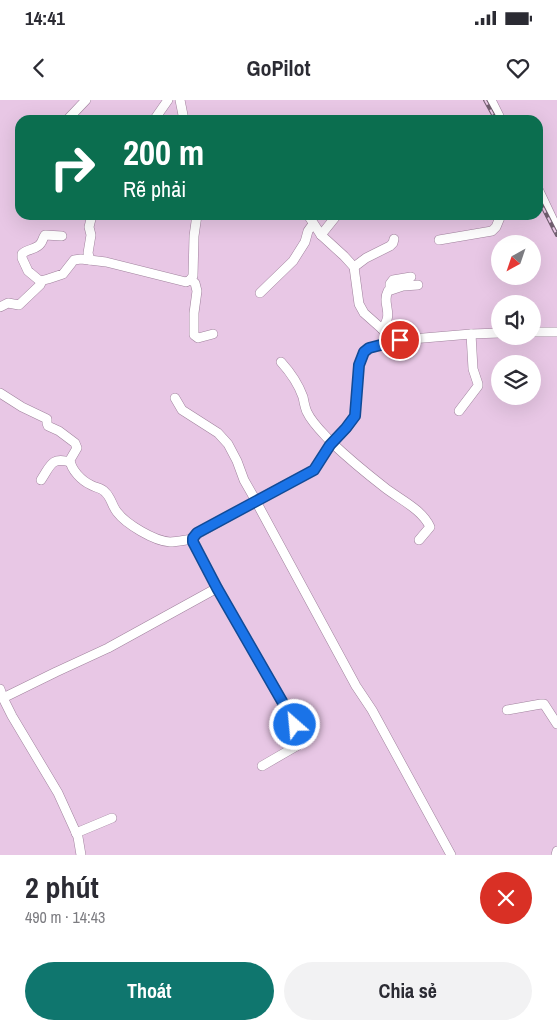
<!DOCTYPE html>
<html lang="vi">
<meta charset="utf-8">
<style>
:root{--surface:#fff;--page:#f2f2f3;--text:#2b2b33;--muted:#7c7c81;--accent:#0f766e}
body{margin:0;font-family:"Archivo Narrow",sans-serif;background:var(--page);color:var(--text);height:100vh;display:flex;flex-direction:column;font-size:19px;white-space:nowrap}
*{box-sizing:border-box;margin:0}
p{font-size:16px;color:var(--muted)}
.icon{flex:none;width:28px;height:28px;fill:none;stroke:currentColor;stroke-width:2;stroke-linecap:round;stroke-linejoin:round}
.map{position:relative;height:755px;overflow:hidden}
.drawer{display:flex;flex-direction:column;background:var(--surface);flex:1}
.drawer>*{flex:none}
.top-card{position:absolute;left:15px;top:15px;width:528px;height:105px;border-radius:15px;box-shadow:0 5px 20px #0002;background:#0b6e4f;color:#fff;overflow:hidden}
.needle{width:32px;rotate:220deg}
.tools{position:absolute;left:491px;top:135px;display:grid;gap:10px}
.tools a{display:grid;place-items:center;width:50px;height:50px;border-radius:50%;background:var(--surface);box-shadow:0 5px 20px #0002;font-size:25px}
.pin{position:absolute;display:grid;place-items:center;width:42px;height:42px;color:#fff;margin:-21px;border:2px solid #fff;border-radius:50%;box-shadow:0 1px 5px #0007}
.me{position:absolute;width:55px;margin:-28px;rotate:333deg;stroke-linejoin:round;filter:drop-shadow(0 0 4px #0008)}
.turn{display:flex;align-items:center;gap:18px;height:105px;padding:0 25px;font-size:22px}
.turn .icon{width:65px;height:65px;stroke-width:2.5}
.turn b{display:block;font-size:35px;line-height:42px}
.round{display:grid;place-items:center;flex:none;width:52px;height:52px;border-radius:26px;background:var(--page)}
.overview{display:flex;align-items:center;justify-content:space-between;height:85px;padding:0 25px}
h1{font-size:30px;font-weight:700;line-height:38px}
.cta{display:flex;gap:10px;margin-top:auto;padding:10px 25px}
.cta a{flex:1;height:58px;border-radius:30px;background:var(--accent);color:#fff;font-size:20px;font-weight:700;line-height:58px;text-align:center}
.cta a+a{background:var(--page);color:var(--text)}
.status{display:flex;justify-content:space-between;align-items:center;height:35px;padding:0 25px;background:var(--surface);direction:ltr}
.status svg{height:14px;fill:currentColor}
header{display:flex;justify-content:space-between;align-items:center;height:65px;padding:0 25px;background:var(--surface);font-size:22px;font-weight:700}
.map>svg:first-child{display:block}
.lines{fill:none;stroke-linecap:round;stroke-linejoin:round}
.minor-casing{stroke:#a0829d;stroke-width:10}
.minor{stroke:#fff;stroke-width:9}
.rail-casing{stroke:#715e6f;stroke-width:4}
.rail{stroke:#e8c7e5;stroke-width:2;stroke-dasharray:5.5;stroke-linecap:butt}
.route-casing{stroke:#114b97;stroke-width:12}
.route{stroke:#1a73e8;stroke-width:9}
</style>
<div class="status"><b>14:41</b><svg viewBox="0 0 49 12"><path d="M0 12V9h3v3zM5 12V6h3v6zM10 12V3h3v9zM15 12V0h3v12zM26 1h20v11H26zM47 4h2v5h-2z"/></svg></div>
<header><svg class="icon" aria-label="back" viewBox="0 0 24 24"><path d="M15 5l-7 7 7 7"/></svg>GoPilot<svg class="icon" aria-label="heart" viewBox="0 0 24 24"><path d="M12 20l-8-8c-3-5 5-10 8-4 3-6 11-1 8 4z"/></svg></header>
<div class="map">
<svg width="557" height="755" viewBox="0 0 557 755">
<rect width="100%" height="100%" fill="#e8c7e5"/>
<g class="lines">
<defs>
<g id="minor">
<polyline points="180,0 184,20"/>
<polyline points="491,0 501,20"/>
<polyline points="67,20 86,0"/>
<polyline points="154,20 168,0"/>
<polyline points="538,89 557,129"/>
<polyline points="308,115 321,135 344,156 354,167 359,204 364,213 382,229 400,240 471,234 500,233"/>
<polyline points="321,135 337,115"/>
<path d="M62 136 45 135C42 139 43 143 38 146 33 150 27 149 22 154V158L28 171 40 181 48 179 63 174 74 160 81 159 106 162 186 182 190 180 193 176 194 136 197 115"/>
<polyline points="439,140 492,131 496,127 501,115"/>
<polyline points="90,160 88,153 91,135 89,127 92,115"/>
<polyline points="354,167 366,158 390,146 393,143 394,139"/>
<polyline points="190,180 195,183 197,191 194,213 194,235 198,238 213,234"/>
<polyline points="390,189 390,184 393,180 411,177"/>
<polyline points="260,193 293,161 305,142 308,131 313,124"/>
<polyline points="0,207 8,203 19,205 40,185 42,181"/>
<path d="M382 229C395 212 381 205 388 191L403 186 418 185"/>
<polyline points="532,232 557,232"/>
<path d="M281 262C291 273 298 283 303 297 304 302 305 308 307 312 312 323 323 333 331 342 348 358 366 373 384 387 399 399 422 409 430 427L419 440"/>
<path d="M0 293 22 307 45 318 47 319V323L48 326 59 331 75 343 77 348 70 360C71 370 82 381 91 385 96 388 102 388 105 392 111 397 112 406 117 412 126 424 154 441 170 442 177 442 185 440 193 439"/>
<polyline points="175,298 182,310 218,333 228,344 237,361 244,380 252,394 356,586 372,610 451,755"/>
<polyline points="459,311 478,286 478,284 473,269 471,234"/>
<path d="M41 380C51 365 51 357 70 362"/>
<polyline points="217,488 287,609 302,641 300,644 262,666"/>
<polyline points="0,589 3,598 12,616 58,693 78,737 81,755"/>
<polyline points="3,598 56,572 108,548 217,488 193,442 194,436 281,387 314,370 330,345 347,328 355,316 359,265 364,253 367,249 373,247 400,240"/>
<polyline points="507,610 541,604 544,604 557,624"/>
<polyline points="76,733 112,718"/>
<polyline points="556,755 557,751"/>
</g>
</defs>
<use href="#minor" class="minor-casing"/>
<use href="#minor" class="minor"/>
<defs>
<g id="rail">
<polyline points="485,0 496,20"/>
<polyline points="538,98 557,135"/>
</g>
</defs>
<use href="#rail" class="rail-casing"/>
<use href="#rail" class="rail"/>
</g>
<g class="lines">
<defs>
<polyline id="route" points="295,625 287,610 217,488 193,442 193,438 197,433 314,370 330,345 346,328 355,316 359,265 364,252 369,248 400,240"/>
</defs>
<use href="#route" class="route-casing"/>
<use href="#route" class="route"/>
</g>
</svg>
<div class="tools">
<a><svg class="needle" viewBox="-14 -14 28 28"><path d="M0-13l5 13h-10z" fill="#e53935"/><path d="M0 13l5-13h-10z" fill="#7c7c81"/></svg></a>
<a><svg class="icon" aria-label="sound" viewBox="0 0 24 24"><path d="M4 9h4l5-4v14l-5-4H4zM17 9q2 3 0 6"/></svg></a>
<a><svg class="icon" aria-label="layers" viewBox="0 0 24 24"><path d="M12 4l9 5-9 5-9-5zM3 14l9 5 9-5"/></svg></a>
</div>
<div class="pin" style="left:400px;top:240px;background:#d93025"><svg class="icon" aria-label="arrive" viewBox="0 0 24 24"><path d="M6 21V4h12l-3 4 3 4H6"/></svg></div>
<svg class="me" style="left:295px;top:625px" viewBox="-20 -20 40 40"><circle r="17" fill="#1a73e8" stroke="#fff" stroke-width="3"/><path d="M0-11L8 9 0 5-8 9z" fill="#fff"/></svg>
<div class="top-card">
<div class="turn"><svg class="icon" aria-label="right" viewBox="0 0 24 24"><path d="M7 20v-9h11M14 6l5 5-5 5"/></svg><div><b>200 m</b>Rẽ phải</div></div>
</div>
</div>
<section class="drawer">
<div class="overview"><div><h1>2 phút</h1><p>490 m · 14:43</p></div><a class="round" style="background:#d93025;color:#fff"><svg class="icon" aria-label="close" viewBox="0 0 24 24"><path d="M6 6l12 12M18 6L6 18"/></svg></a></div>
<div class="cta"><a>Thoát</a><a>Chia sẻ</a></div>
</section>
